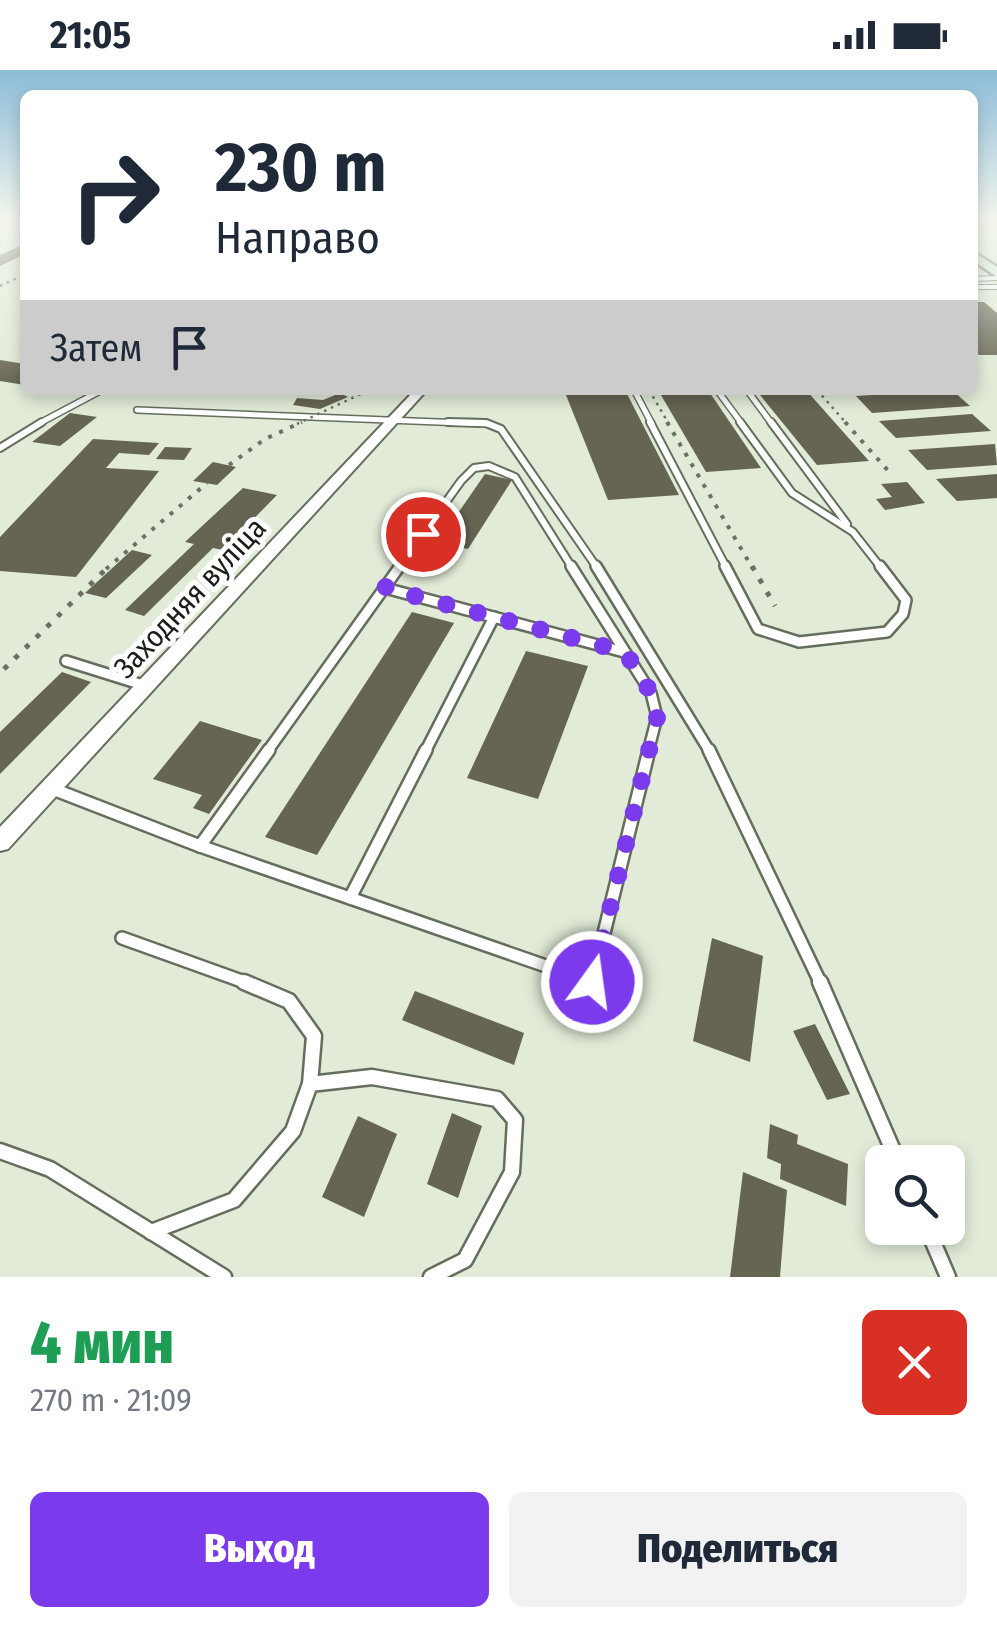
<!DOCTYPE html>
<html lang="ru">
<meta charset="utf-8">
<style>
:root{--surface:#fff;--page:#f2f2f3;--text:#1f2937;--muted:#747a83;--accent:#7c3aed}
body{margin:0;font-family:"Fira Sans Condensed",sans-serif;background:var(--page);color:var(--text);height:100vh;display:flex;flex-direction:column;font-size:38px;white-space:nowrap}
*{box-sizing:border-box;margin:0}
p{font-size:32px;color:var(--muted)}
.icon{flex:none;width:55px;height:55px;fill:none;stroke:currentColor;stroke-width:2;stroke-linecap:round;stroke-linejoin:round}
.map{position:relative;height:1207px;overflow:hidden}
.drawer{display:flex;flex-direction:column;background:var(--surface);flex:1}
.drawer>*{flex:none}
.hud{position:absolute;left:20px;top:20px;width:958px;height:305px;border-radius:15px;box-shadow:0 5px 15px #0003;background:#fff;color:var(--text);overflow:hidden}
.controls{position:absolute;left:865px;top:1075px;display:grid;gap:20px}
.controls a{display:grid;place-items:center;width:100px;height:100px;border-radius:15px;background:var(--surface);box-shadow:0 5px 15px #0003;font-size:50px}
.pin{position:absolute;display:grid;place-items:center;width:85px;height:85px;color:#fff;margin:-42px;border:5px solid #fff;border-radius:50%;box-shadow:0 2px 10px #0007}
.me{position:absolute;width:110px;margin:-55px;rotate:14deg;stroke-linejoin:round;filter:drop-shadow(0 0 8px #0008)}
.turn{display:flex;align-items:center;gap:35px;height:210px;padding:0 30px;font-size:45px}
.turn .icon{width:130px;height:130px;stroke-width:2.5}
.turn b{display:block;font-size:70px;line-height:85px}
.then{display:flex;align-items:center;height:95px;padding:0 30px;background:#0003;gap:20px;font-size:38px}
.round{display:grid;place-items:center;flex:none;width:105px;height:105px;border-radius:15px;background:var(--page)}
.head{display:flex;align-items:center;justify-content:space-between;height:170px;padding:0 30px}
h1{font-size:60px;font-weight:800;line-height:75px;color:#1e9e55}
.primary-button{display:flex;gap:20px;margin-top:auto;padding:20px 30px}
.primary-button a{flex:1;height:115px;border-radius:15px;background:var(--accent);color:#fff;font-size:40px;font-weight:800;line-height:115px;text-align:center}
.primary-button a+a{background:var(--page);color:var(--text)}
.status{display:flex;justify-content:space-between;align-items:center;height:70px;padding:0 50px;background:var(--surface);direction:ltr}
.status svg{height:28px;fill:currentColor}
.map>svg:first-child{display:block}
.building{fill:#666452}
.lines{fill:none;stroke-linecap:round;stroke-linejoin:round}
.lane-far5-casing{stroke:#656e5d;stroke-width:6}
.lane-far4-casing{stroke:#656e5d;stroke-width:8}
.lane-far3-casing{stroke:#656e5d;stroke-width:10}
.lane-far2-casing{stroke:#656e5d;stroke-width:14}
.lane-far1-casing{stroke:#656e5d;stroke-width:16}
.lane-casing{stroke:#656e5d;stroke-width:19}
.street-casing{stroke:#656e5d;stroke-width:4}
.secondary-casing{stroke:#656e5d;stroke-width:5}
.lane-far5{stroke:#fff;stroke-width:4}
.lane-far4{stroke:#fff;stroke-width:5}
.lane-far3{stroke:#fff;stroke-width:6}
.lane-far2{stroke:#fff;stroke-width:9}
.lane-far1{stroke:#fff;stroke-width:11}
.lane{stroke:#fff;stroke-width:14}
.street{fill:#fff;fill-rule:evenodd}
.secondary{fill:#d4ecdc;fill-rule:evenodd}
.rail-far2{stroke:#6a7064;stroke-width:2.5;stroke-dasharray:2.5 5;stroke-linecap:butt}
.rail-far1{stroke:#6a7064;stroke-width:4;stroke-dasharray:4 8;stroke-linecap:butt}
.rail{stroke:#6a7064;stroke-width:5;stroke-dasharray:5 10;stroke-linecap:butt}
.route{stroke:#7c3aed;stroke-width:18;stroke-dasharray:0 32.4}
.labels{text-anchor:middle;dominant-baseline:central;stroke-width:10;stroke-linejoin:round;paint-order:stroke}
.street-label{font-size:30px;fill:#1b1e17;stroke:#fff}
</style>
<div class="status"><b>21:05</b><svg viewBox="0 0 49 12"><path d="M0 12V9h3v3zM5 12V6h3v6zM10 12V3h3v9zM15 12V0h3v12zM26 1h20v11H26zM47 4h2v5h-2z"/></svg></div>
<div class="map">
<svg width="997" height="1207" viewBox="0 0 997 1207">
<rect width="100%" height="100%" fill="#e1ebd7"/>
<g class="building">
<polygon points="25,174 25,184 0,196 0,185"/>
<polygon points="972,232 984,232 997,243 997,285 979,285 972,277"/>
<polygon points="0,290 25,294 25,315 0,311"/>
<polygon points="564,320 625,320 679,425 608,430"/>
<polygon points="658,320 708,320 761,398 706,402"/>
<polygon points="756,320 806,320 869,391 817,395"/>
<polygon points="952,320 970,336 872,343 856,326"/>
<polygon points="340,323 348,327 320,339 293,335 297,328 323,330"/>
<polygon points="70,343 97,347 60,376 32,372"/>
<polygon points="972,344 991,361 896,368 879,351"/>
<polygon points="93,369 159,373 149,385 119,383 106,398 159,401 76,507 0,501 0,467"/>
<polygon points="995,374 997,395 927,400 908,380"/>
<polygon points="165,377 192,378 184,390 156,389"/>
<polygon points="213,392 236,397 217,415 193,411"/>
<polygon points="485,404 512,410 468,479 438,472"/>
<polygon points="997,404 997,428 957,431 936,409"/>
<polygon points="907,412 925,433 885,440 876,429 892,427 881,414"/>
<polygon points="243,418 277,425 223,480 213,478 144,546 125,540 194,474 185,472"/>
<polygon points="132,480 152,485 106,528 85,523"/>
<polygon points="412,542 454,553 317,785 265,767"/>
<polygon points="526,581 588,596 538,729 467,708"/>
<polygon points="62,602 91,612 0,704 0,662"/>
<polygon points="200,651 262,670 209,744 193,738 202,725 153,709"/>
<polygon points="712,868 763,886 750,992 693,971"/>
<polygon points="415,921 524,963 514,995 402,950"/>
<polygon points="815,954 850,1024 827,1030 793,961"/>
<polygon points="452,1043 482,1056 458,1128 427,1114"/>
<polygon points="358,1046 397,1064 364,1147 322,1127"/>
<polygon points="770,1054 798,1065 797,1074 848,1094 846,1136 780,1109 781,1094 767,1088"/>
<polygon points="743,1102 787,1120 780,1207 730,1207"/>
</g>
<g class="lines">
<defs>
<g id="lane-far5">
<polyline points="972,209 997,208"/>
<polyline points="972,217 997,217"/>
</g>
<g id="lane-far4">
<polyline points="634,320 652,354"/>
<polyline points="717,320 742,354"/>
<polyline points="747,320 772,354"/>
<polyline points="137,340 489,354"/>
<polyline points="38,354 102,320"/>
</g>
<g id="lane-far3">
<polyline points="448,352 486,353 501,359 598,499"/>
<polyline points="650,352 727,499"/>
<polyline points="740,352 792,423 853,462 882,499"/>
<polyline points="771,352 847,454"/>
<polyline points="0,378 42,352"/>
<polyline points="398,499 461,411 474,398 489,396 515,407 573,499"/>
</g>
<g id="lane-far2">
<polyline points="571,496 651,623 657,647 648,682"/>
<polyline points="596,496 710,682"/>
<polyline points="725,496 758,559 799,572 887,562 903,544 906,530 880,496"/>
<polyline points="385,518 624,582"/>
<polyline points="66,591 146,616"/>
<polyline points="267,682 400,496"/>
<polyline points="425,682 494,547"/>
</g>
<g id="lane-far1">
<polyline points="709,680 821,914"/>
<polyline points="53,719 200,776"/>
<polyline points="200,776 592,912 649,680"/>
<polyline points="200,776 269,680"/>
<polyline points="350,828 426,680"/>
<polyline points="122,868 250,914"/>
</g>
<g id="lane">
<polyline points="244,912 289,931 314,966 310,1014"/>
<polyline points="820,912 898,1092"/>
<polyline points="0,1081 50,1099 224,1207"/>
<polyline points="927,1158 948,1207"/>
<polyline points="151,1162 234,1130 293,1061 310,1014 372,1007 497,1029 515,1050 512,1102 465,1190 431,1207"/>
</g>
<polygon id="street" points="415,320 427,320 8,779 0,781 0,757"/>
<g id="secondary">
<polygon points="0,148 7,148 0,152"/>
<polygon points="972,181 997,197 997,207 972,190"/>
</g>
</defs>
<use href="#lane-far5" class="lane-far5-casing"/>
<use href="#lane-far4" class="lane-far4-casing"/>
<use href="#lane-far3" class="lane-far3-casing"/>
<use href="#lane-far2" class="lane-far2-casing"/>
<use href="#lane-far1" class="lane-far1-casing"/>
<use href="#lane" class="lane-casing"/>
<use href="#street" class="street-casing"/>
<use href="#secondary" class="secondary-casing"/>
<use href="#lane-far5" class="lane-far5"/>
<use href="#lane-far4" class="lane-far4"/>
<use href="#lane-far3" class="lane-far3"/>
<use href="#lane-far2" class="lane-far2"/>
<use href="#lane-far1" class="lane-far1"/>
<use href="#lane" class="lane"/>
<use href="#street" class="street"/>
<use href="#secondary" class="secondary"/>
<g class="rail-far2">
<polyline points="0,216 25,204"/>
<polyline points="649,320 669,354"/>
<polyline points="817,320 847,354"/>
<polyline points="297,354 369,320"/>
</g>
<g class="rail-far1">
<polyline points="667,352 753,499"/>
<polyline points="845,352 891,404"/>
<polyline points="229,395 265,369 302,352"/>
<polyline points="106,499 207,413"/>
</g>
<g class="rail">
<polyline points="752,496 775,536"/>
<polyline points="4,599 109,496"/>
</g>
</g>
<linearGradient id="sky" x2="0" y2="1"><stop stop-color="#8cbcd8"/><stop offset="0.47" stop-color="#f2f6ed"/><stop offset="1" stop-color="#f2f6ed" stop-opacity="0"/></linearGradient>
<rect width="997" height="317" fill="url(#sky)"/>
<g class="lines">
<polyline class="route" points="423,464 385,518 625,582 651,623 657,648 592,912"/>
</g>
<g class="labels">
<g class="street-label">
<text transform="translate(190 528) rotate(-47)">Заходняя вуліца</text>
</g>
</g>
</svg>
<div class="controls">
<a><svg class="icon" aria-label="search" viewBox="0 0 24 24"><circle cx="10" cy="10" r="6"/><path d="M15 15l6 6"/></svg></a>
</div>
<div class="pin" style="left:423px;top:464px;background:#d93025"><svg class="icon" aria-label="arrive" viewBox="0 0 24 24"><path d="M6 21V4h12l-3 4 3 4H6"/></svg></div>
<svg class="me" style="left:592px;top:912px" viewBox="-20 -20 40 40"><circle r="17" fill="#7c3aed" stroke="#fff" stroke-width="3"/><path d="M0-11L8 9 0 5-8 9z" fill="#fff"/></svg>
<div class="hud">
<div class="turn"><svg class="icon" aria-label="right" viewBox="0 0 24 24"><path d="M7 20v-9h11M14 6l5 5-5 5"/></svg><div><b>230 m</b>Направо</div></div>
<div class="then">Затем<svg class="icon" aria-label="arrive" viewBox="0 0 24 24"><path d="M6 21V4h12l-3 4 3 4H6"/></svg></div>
</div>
</div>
<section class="drawer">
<div class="head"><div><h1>4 мин</h1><p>270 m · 21:09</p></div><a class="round" style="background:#d93025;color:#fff"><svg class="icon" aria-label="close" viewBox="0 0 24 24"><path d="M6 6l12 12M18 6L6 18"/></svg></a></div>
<div class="primary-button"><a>Выход</a><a>Поделиться</a></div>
</section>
